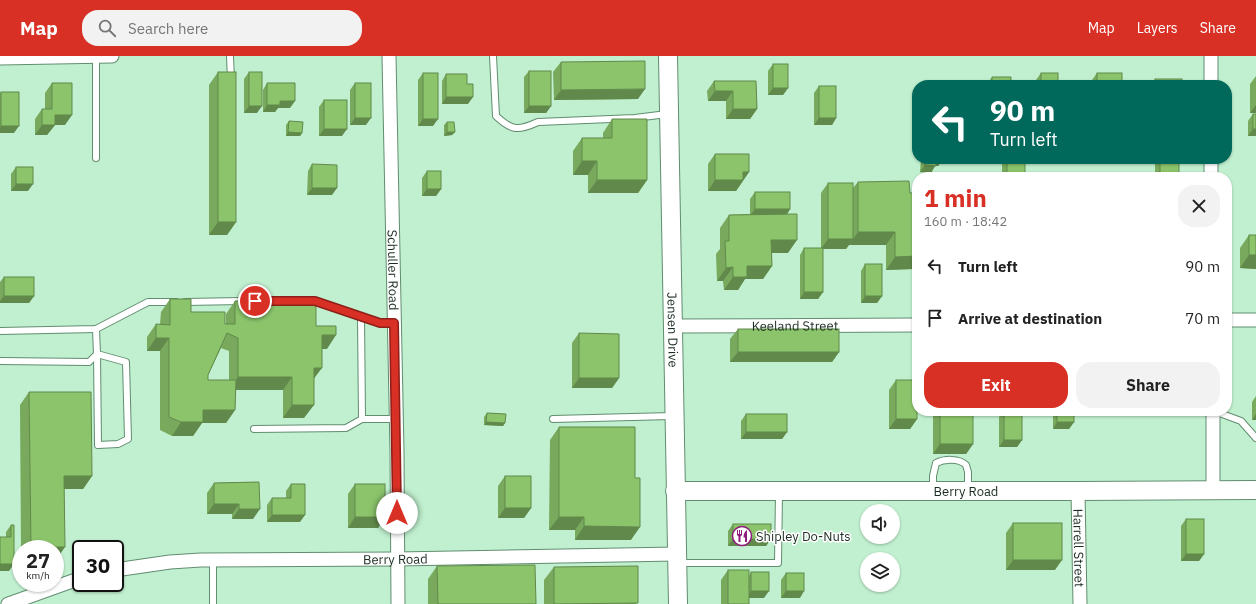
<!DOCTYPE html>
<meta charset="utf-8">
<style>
:root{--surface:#fff;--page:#f2f2f2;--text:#222;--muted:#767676;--accent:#d93025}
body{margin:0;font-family:"IBM Plex Sans",sans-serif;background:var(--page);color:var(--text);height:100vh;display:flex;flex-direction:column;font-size:15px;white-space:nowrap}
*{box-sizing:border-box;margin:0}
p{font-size:13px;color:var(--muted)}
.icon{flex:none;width:22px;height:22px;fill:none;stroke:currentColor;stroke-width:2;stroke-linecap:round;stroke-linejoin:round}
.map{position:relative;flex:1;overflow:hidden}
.details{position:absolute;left:912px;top:116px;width:320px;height:244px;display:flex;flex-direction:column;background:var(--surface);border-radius:16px;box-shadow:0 1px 3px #0004}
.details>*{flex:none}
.banner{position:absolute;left:912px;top:24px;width:320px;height:84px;border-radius:16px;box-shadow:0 1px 3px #0004;background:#00695c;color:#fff;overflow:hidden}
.controls{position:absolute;left:860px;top:448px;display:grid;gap:8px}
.controls a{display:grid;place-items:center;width:40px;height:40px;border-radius:50%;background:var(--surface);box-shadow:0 1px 3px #0004;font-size:20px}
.speed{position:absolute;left:12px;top:484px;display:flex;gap:8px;font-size:20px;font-weight:700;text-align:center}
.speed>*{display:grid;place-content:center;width:52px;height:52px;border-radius:50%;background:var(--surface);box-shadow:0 1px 3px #0004;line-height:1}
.speed small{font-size:10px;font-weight:400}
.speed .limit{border:2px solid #111;border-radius:6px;background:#fff;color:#111}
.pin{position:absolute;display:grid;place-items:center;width:34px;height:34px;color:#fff;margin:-17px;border:2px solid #fff;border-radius:50%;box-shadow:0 1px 4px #0007}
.me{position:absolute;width:44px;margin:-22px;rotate:0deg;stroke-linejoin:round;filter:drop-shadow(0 0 3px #0008)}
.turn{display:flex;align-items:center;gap:14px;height:84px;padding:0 12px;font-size:18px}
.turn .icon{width:52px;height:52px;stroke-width:2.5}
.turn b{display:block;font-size:28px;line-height:34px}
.round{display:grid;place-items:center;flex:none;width:42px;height:42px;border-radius:16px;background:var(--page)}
.headline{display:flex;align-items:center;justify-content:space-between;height:68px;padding:0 12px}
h1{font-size:24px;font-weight:800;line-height:30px;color:var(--accent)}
.action{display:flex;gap:8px;margin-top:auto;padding:8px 12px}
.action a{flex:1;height:46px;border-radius:16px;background:var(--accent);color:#fff;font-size:16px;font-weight:800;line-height:46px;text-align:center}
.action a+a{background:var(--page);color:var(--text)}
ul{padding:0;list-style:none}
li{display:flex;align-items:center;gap:12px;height:52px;padding:0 12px}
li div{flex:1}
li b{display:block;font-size:15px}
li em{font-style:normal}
header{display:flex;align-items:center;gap:24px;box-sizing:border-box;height:56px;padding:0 20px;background:var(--accent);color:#fff}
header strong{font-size:19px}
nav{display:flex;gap:22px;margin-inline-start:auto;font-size:14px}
.search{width:280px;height:36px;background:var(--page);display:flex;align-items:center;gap:10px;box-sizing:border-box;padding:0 14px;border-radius:16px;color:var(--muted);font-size:15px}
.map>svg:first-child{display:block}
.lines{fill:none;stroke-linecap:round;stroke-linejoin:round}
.lane-casing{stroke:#618d70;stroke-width:8}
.street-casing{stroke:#618d70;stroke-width:15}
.secondary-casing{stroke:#618d70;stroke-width:20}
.lane{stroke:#fff;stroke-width:6}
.street{stroke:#fff;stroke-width:13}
.secondary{stroke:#fff;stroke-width:18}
.wall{fill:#78a95c;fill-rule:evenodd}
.shaded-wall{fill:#61894b}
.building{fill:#8bc46b;stroke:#61894b}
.route-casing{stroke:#8d1f18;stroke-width:10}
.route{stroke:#d93025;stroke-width:7}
.labels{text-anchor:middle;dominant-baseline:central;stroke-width:3;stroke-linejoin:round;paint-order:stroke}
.street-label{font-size:13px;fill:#1b2d21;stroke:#fff}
.poi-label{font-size:13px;fill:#1b2d21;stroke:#fff;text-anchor:start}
</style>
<header>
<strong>Map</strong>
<div class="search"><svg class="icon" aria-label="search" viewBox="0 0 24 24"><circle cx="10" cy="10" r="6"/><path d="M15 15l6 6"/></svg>Search here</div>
<nav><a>Map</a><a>Layers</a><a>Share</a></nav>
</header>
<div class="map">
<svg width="1256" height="548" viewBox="0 0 1256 548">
<rect width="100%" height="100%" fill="#c0f0cf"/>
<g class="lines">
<defs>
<g id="lane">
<polyline points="96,0 96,102"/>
<polyline points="230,0 231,24"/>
<path d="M493 0 496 60C512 75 518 75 538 66L635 62 667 58"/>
<polyline points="299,245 315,245 380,267 394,267"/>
<polyline points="185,246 242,245"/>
<polyline points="361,261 362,363"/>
<polyline points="0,275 96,273 148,246 176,246"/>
<polygon points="97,298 126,306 128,383 118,388 98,389"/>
<polyline points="0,305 89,306 97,298 96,273"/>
<polyline points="1214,355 1241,365 1256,382"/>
<polyline points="553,363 672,360"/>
<polyline points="254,373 346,372 362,363 395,363"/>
<path d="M933 434V420L936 407C944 403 959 402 966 409L968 416V434"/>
<polyline points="213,504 213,548"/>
<polyline points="679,507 778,507 779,437"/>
</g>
<g id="street">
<path id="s1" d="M389 0 397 395 398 548"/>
<polyline points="1211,0 1211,29"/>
<polyline points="0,2 112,0"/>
<polyline points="1211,103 1211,121"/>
<polyline points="1227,264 1256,264"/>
<path id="s2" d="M673 270 917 269"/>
<polyline points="1213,355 1213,433"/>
<path id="s3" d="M1078 435 1080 548"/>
<path id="s4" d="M115 514 170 506 201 504 397 503 676 498"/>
<polyline points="8,548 81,522"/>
</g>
<g id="secondary">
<path id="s5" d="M668 0 678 548"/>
<path id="s6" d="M675 435H1078L1256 434"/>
</g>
</defs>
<use href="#lane" class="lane-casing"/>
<use href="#street" class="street-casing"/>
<use href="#secondary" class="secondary-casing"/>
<use href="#lane" class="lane"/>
<use href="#street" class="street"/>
<use href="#secondary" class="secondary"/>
</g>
<g class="wall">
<polygon points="561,6 638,43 554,44 553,16"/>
<polygon points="773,8 788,32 783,39 768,39 768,15"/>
<polygon points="529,15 551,50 546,57 524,57 524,21"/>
<polygon points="218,16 236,166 227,179 209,179 209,29"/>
<polygon points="249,16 257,57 244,57 244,23"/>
<polygon points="423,17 433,70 418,70 418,24"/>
<polygon points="1041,17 1058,29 1036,29 1036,24"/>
<polygon points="1097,17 1122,29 1092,29 1092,24"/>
<polygon points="446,18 467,28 468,48 442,48 442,25"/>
<polygon points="1256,20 1256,57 1250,57 1250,28"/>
<polygon points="992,21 1011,27 1028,29 987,29 987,28"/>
<polygon points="1155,23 1182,29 1150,29"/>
<polygon points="714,25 756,25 757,53 750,63 726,63 726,45 708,45 707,35"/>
<polygon points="52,27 65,69 55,69 47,79 35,79 35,63 42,53 45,53 45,37"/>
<polygon points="267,27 290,52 278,52 275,56 263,56 263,34"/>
<polygon points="355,27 366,69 350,69 350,34"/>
<polygon points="819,30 836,62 832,69 814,69 814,37"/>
<polygon points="1,36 14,77 0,77 0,37"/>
<polygon points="324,44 342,80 319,80 319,51"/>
<polygon points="1253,58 1256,80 1248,80 1248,65"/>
<polygon points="612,63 647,124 638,137 588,137 588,119 573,119 573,95 582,82 603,82 603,77"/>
<polygon points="289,65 302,77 300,80 286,80 286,69"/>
<polygon points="447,66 455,76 452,79 444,80 444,69"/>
<polygon points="715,98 749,116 736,135 708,135 708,108"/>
<polygon points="921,103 943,103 938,110 935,110 931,117 920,116"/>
<polygon points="1004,103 1025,103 1025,119 1023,121 1002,121 1002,105"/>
<rect x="1155" y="103" width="24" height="18"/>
<polygon points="312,108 332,139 307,139 308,115"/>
<polygon points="16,111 28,135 11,135 11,118"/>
<polygon points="427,115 441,133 436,140 422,140 422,122"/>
<polygon points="858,126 910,137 917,137 917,207 913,213 886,214 886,189 849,189 846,193 823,193 823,236 818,243 800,243 800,199 804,192 821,192 821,137 828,127 853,132"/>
<polygon points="755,136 790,153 787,158 788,197 772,197 772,210 763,223 745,223 738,234 724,234 723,225 717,225 716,198 720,193 720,172 729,159 750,158 750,143"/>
<polygon points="1249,179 1256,179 1256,213 1240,212 1240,192"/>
<polygon points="865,208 882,240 877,247 861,247 861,215"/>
<polygon points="4,221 34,240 29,247 0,247 0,226"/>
<path d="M170 243 191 256 225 268H226V258L235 245 316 270 327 293H322L304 362H283V334H236L235 354 226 367H202L193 380H172L160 374V295H147V281L156 268H160L161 256ZM221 292 229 295V324H208V319Z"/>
<polygon points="738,273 839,296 832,306 730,306 730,283"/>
<polygon points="579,277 619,322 612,332 572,332 572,287"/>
<polygon points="896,324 917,363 910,373 889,373 889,334"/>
<polygon points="29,336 92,420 83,433 64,433 56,504 55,504 55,493 21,493 20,349"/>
<polygon points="1256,340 1256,364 1252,364 1252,346"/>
<polygon points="935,355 973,355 973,388 966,398 933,398 933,358"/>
<polygon points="1003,355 1022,355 1022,384 1017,391 999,391 999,361"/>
<polygon points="1053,355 1074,355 1074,366 1069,373 1053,373"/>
<polygon points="487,357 505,367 503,370 484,369 484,361"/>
<polygon points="746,358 787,376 782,383 741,383 741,365"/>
<polygon points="559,371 635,422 631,484 575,484 575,474 549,474 550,384"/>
<polygon points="505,420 531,452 524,462 498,462 498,430"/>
<polygon points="259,426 253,463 232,463 232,458 207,458 207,437 214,427"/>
<polygon points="291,428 300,466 267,466 267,449 272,442 286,442 286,435"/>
<polygon points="355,428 385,461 378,472 348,472 348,438"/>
<polygon points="1186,463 1204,498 1199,505 1181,505 1181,470"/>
<polygon points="1013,467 1055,514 1006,514 1006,477"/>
<polygon points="733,468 771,483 766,490 728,490 728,475"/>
<polygon points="11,469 14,469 9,515 0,515 6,481 6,476"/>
<polygon points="437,510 536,548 428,548 428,523"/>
<polygon points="554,511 637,548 544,548 544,524"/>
<polygon points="728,514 749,520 751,516 764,542 749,542 749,548 721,548 721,524"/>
<polygon points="786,517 800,542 781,542 781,524"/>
</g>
<g class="shaded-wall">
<polygon points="773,32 788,32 783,39 768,39"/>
<polygon points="645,33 638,43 554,44 561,34"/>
<polygon points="715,35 733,35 726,45 708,45"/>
<polygon points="446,41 473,41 468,48 442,48"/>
<polygon points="280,45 295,45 290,52 278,52 275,56 263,56 267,49"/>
<polygon points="1256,49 1256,57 1250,57"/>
<polygon points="249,50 262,50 257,57 244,57"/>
<polygon points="529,50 551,50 546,57 524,57"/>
<polygon points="733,53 757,53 750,63 726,63"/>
<polygon points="55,59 72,59 65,69 47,69"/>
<polygon points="355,62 371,62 366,69 350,69"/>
<polygon points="819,62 836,62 832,69 814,69"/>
<polygon points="423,63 438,63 433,70 418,70"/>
<polygon points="42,69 55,69 47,79 35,79"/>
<polygon points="1,70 19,70 14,77 0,77 0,71"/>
<polygon points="324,73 347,73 342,80 319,80"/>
<polygon points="1253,73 1256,73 1256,80 1248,80"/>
<polygon points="288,76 302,77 300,80 286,80"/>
<polygon points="447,76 455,76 452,79 444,80"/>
<polygon points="936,103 943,103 938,110 935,110 931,117 920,116 925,109"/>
<polygon points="582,105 597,105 588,119 573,119"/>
<polygon points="743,116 749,116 736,135 708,135 715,124"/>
<polygon points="1007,119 1025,119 1023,121 1006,121"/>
<polygon points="597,124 647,124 638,137 588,137"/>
<polygon points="16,128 33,128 28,135 11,135"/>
<polygon points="312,132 337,132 332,139 307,139"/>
<polygon points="427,133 441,133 436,140 422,140"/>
<polygon points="755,153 790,153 786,160 750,160"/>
<polygon points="218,166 236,166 227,179 209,179"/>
<polygon points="858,176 895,176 886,189 849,189"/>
<polygon points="828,183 853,183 846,193 821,193"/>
<polygon points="771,184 797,184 788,197 762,197"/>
<polygon points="1249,199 1256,199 1256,213 1240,212"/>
<polygon points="917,200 917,207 913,213 886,214 895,201"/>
<polygon points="747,210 772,210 763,223 745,223 738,234 724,234 733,221"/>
<polygon points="733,211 723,225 717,225 726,212"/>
<polygon points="804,236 823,236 818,243 800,243"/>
<polygon points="4,240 34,240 29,247 0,247 0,245"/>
<polygon points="865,240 882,240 877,247 861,247"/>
<polygon points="322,279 336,279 327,293 313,293"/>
<polygon points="156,282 169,282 160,295 147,295"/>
<polygon points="738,296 839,296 832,306 730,306"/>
<polygon points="314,312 322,312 312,325"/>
<polygon points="238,321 292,321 283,334 229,334"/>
<polygon points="579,322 619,322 612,332 572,332"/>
<polygon points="292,349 314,349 304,362 283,362"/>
<polygon points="203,354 235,354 226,367 202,367 193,380 172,380 181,366"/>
<polygon points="1256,358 1256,364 1252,364"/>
<polygon points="896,363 917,363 910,373 889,373"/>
<polygon points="486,366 505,367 503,370 484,369"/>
<polygon points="1057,366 1074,366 1069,373 1053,373"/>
<polygon points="746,376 787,376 782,383 741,383"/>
<polygon points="1004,384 1022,384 1017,391 999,391"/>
<polygon points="940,388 973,388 966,398 933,398"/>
<polygon points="64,420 92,420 83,433 55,433"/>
<polygon points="214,448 239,448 232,458 207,458"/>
<polygon points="505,452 531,452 524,462 498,462"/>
<polygon points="239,453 260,453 253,463 232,463"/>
<polygon points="272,459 305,459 300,466 267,466"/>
<polygon points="355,461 385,461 378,472 348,472"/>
<polygon points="559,461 584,461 575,474 549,474"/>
<polygon points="584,470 640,471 631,484 575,484"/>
<polygon points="733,483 771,483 766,490 728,490"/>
<polygon points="31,491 65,491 56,504 55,504 55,493 29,493"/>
<polygon points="1186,498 1204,498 1199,505 1181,505"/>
<polygon points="1013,504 1062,504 1055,514 1006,514"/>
<polygon points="0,508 14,508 9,515 0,515"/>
<polygon points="751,535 769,535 764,542 746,542"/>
<polygon points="786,535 804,535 800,542 781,542"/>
</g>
<g class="building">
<polygon points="645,5 645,33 561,34 561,6"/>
<rect x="773" y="8" width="15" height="24"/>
<rect x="529" y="15" width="22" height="35"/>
<rect x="218" y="16" width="18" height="150"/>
<rect x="249" y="16" width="13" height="34"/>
<rect x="423" y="17" width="15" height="46"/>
<rect x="1041" y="17" width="17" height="12"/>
<rect x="1097" y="17" width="25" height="12"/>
<polygon points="446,18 467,18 467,28 473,28 473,41 446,41"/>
<polygon points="992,21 1011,21 1011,27 1028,27 1028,29 992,29"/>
<rect x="1155" y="23" width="27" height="6"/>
<polygon points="714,25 756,25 757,53 733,53 733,35 715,35"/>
<polygon points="52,27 72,27 72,59 55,59 55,69 42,69 42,53 52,53"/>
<polygon points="267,27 295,27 295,45 280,45 280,49 267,49"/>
<rect x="355" y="27" width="16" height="35"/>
<rect x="819" y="30" width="17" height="32"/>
<rect x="1" y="36" width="18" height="34"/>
<rect x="324" y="44" width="23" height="29"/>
<rect x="1253" y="58" width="3" height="15"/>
<polygon points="612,63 647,63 647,124 597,124 597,105 582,105 582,82 612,82"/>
<polygon points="289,65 303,66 302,77 288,76"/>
<polygon points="447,66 454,66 455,76 447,76"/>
<polygon points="715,98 749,98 749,116 743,116 743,124 715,124"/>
<polygon points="925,103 943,103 936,103 936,110 925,109"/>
<rect x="1007" y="103" width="18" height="16"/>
<rect x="1160" y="103" width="19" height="18"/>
<polygon points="312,108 337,109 337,132 312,132"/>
<rect x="16" y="111" width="17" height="17"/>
<rect x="427" y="115" width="14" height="18"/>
<polygon points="909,125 910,137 917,137 917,200 895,201 895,176 858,176 858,126"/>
<rect x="828" y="127" width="25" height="56"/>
<rect x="755" y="136" width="35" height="17"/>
<polygon points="797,158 797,184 771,184 772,210 747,210 747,221 733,221 733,211 726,212 725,185 729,185 729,159"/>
<rect x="1249" y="179" width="7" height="20"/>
<rect x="804" y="192" width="19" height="44"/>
<rect x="865" y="208" width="17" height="32"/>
<rect x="4" y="221" width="30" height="19"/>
<polygon points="170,243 191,243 191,256 225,256 225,268 235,268 235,245 316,245 316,270 336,270 336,279 322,279 322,312 314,312 314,349 292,349 292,321 238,321 238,282 227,277 208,319 208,324 236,324 235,354 203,354 203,366 181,366 169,361 169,282 156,282 156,268 170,269"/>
<rect x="738" y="273" width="101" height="23"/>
<polygon points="579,277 619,278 619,322 579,322"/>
<rect x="896" y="324" width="21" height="39"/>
<polygon points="29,336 91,336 92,420 64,420 65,491 31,491"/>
<rect x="940" y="355" width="33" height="33"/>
<rect x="1004" y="355" width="18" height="29"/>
<rect x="1057" y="355" width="17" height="11"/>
<polygon points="487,357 506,358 505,367 486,366"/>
<rect x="746" y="358" width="41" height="18"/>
<polygon points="559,371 635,371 635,422 640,422 640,471 584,470 584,461 559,461"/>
<rect x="505" y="420" width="26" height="32"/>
<polygon points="259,426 260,453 239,453 239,448 214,448 214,427"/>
<polygon points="291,428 305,428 305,459 272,459 272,442 291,442"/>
<rect x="355" y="428" width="30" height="33"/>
<rect x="1186" y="463" width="18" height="35"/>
<rect x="1013" y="467" width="49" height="37"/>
<rect x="733" y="468" width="38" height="15"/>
<polygon points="11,469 14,469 14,508 0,508 0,481 11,481"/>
<polygon points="535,509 536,548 438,548 437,510"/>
<polygon points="638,510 638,547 554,548 554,511"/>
<rect x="728" y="514" width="21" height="34"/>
<rect x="751" y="516" width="18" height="19"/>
<rect x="786" y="517" width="18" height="18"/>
</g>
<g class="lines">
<defs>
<polyline id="route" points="255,245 315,245 380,267 394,267 397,457"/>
</defs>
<use href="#route" class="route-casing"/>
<use href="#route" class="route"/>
</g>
<defs>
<symbol id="restaurant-ring" viewBox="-11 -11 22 22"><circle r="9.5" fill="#fff" stroke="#8f1c7d" stroke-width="1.5"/><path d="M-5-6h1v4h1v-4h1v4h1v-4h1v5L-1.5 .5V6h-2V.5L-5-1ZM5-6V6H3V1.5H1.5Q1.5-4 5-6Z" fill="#8f1c7d"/></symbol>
</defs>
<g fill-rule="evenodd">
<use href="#restaurant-ring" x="731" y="469" width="22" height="22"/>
</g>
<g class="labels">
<g class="street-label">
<text stroke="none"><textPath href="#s1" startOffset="214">Schuller Road</textPath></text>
<text stroke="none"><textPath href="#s2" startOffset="122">Keeland Street</textPath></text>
<text stroke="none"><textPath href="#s5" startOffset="274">Jensen Drive</textPath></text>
<text stroke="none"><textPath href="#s6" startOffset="291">Berry Road</textPath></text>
<text stroke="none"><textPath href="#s3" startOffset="57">Harrell Street</textPath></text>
<text stroke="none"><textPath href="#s4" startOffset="281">Berry Road</textPath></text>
</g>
<g class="poi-label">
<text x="756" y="480">Shipley Do-Nuts</text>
</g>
</g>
</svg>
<div class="controls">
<a><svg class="icon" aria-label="sound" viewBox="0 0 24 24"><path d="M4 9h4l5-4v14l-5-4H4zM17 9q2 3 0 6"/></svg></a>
<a><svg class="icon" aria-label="layers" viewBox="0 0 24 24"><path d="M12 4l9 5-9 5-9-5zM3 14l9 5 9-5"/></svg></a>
</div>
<div class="speed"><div>27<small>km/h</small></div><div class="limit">30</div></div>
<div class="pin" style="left:255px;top:245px;background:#d93025"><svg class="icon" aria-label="arrive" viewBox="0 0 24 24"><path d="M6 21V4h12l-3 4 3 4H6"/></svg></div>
<svg class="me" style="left:397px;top:457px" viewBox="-20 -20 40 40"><circle r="19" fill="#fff"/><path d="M0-13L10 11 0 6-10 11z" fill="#d93025"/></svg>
<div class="banner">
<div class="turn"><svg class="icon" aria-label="left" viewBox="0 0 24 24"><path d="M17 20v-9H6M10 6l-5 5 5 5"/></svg><div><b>90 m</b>Turn left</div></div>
</div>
<section class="details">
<div class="headline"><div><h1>1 min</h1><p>160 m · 18:42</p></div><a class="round"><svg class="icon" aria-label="close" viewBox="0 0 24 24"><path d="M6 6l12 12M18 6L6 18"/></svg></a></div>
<ul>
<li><svg class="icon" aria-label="left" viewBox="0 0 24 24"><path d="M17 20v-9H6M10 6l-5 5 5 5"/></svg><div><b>Turn left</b></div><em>90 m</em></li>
<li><svg class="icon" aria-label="arrive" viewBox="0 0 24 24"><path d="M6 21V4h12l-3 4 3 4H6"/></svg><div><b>Arrive at destination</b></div><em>70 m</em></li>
</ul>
<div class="action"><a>Exit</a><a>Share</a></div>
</section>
</div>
